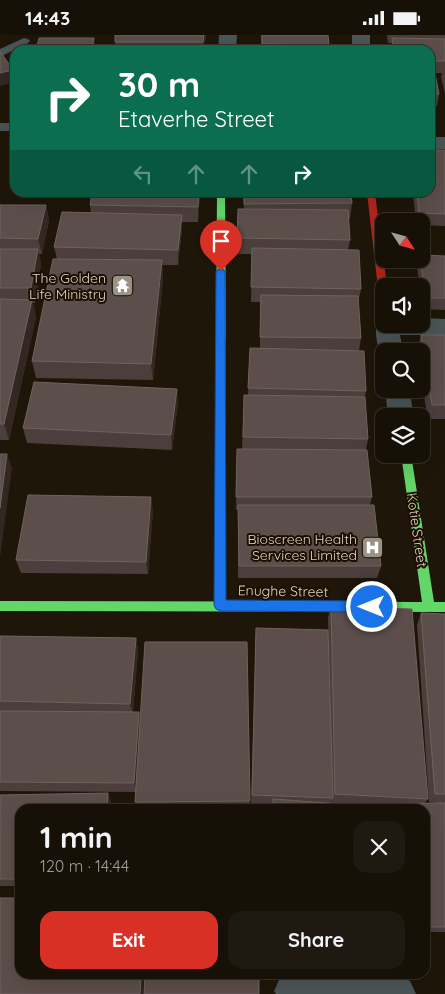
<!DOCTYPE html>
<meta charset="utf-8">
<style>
:root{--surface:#161007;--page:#1f1911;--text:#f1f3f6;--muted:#9e9d9b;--line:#353028;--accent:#d93025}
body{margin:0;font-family:Quicksand,sans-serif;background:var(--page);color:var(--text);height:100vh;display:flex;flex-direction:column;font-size:19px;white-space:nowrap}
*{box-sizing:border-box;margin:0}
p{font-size:16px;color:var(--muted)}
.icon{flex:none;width:28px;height:28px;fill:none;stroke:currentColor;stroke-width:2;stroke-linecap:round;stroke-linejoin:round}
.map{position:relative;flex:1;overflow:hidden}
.sheet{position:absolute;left:15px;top:769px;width:415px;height:175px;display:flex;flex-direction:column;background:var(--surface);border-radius:15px;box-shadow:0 5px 20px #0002,0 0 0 1px var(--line)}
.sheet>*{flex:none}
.banner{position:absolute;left:10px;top:10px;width:425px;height:152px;border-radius:15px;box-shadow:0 5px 20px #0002,0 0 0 1px var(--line);background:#0b6e4f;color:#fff;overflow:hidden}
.needle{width:32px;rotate:126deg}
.tools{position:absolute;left:375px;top:178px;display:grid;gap:10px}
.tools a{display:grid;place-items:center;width:55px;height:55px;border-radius:10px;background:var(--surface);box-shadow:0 5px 20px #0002,0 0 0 1px var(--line);font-size:25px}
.pin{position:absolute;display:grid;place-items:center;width:42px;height:42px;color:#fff;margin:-51px -21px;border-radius:50% 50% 50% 0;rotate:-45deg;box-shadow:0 0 5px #0007}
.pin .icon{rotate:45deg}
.me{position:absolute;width:55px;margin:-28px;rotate:270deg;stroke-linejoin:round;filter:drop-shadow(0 0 4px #0008)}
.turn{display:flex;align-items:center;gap:18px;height:105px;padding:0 25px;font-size:22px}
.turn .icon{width:65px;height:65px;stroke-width:2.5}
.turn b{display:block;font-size:35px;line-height:42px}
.lanes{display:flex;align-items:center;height:48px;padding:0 25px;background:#0003;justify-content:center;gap:25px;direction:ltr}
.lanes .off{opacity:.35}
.round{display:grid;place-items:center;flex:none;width:52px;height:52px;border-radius:15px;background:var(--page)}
.head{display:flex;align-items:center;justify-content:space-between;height:85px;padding:0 25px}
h1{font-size:30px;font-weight:800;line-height:38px}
.button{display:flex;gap:10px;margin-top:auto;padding:10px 25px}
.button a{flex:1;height:58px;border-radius:15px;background:var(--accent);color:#fff;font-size:20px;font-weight:800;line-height:58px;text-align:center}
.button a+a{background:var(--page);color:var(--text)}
.status{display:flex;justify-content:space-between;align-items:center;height:35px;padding:0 25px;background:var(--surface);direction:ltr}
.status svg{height:14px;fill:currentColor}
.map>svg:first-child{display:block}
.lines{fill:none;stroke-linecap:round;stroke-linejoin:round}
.lane{fill:#4c5556;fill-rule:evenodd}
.street{fill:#4c5556;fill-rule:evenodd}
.fast{fill:#63d668;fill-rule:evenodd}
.jam{fill:#b3261e;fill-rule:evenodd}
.wall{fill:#4b3e3c}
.shaded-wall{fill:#322722}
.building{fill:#5b4e4b;stroke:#6f635e}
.route{fill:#1a73e8;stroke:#114b97}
.labels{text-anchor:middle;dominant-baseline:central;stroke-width:4;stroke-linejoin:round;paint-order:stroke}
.poi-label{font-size:14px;fill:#ddd4c6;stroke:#1c0f00;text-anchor:end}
.street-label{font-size:14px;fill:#ddd4c6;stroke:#1c0f00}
</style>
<div class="status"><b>14:43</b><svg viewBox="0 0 49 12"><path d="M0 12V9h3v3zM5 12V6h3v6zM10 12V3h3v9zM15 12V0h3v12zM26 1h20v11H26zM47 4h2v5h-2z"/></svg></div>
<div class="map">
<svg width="445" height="959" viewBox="0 0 445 959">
<rect width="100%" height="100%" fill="#1e1609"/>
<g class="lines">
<g class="lane">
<polygon points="24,3 28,4 30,6 28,8 0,22 0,14"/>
<rect x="0" y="88" width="15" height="8"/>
</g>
<g class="street">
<polygon points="219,0 237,0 236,15 218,15"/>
<rect x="352" y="0" width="18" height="15"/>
<rect x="430" y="102" width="15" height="12"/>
<path d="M384 282V289H421V283L445 284V300H400L403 316H384L382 322C377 312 373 293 379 283Z"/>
<polygon points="385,354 409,354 414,381 388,381"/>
<polygon points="290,939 397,940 410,946 416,959 276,959 274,956 280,943"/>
</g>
<g class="fast">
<polygon points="217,158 225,158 226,304 221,308 216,304"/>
<polygon points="401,419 411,419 434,567 445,567 445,577 0,576 0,566 422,567"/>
</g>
<g class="jam">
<polygon points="367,158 375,158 387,251 384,251 384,265 379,262"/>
<polygon points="221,300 226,304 226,570 224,574 220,575 216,574 214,570 216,304"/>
</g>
</g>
<g class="wall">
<polygon points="206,0 204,15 115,15 115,7"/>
<polygon points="261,0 329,10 329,12 261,12"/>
<polygon points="387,0 445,0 445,59 441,42 442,38 435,38 439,59 437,71 430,71 430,15 390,15 392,8 388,8"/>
<polygon points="445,115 445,191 421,190 421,186 416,186 413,158 430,158"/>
<polygon points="200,158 198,187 182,187 182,195 178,230 162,230 163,243 153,345 36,343 32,326 57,224 54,212 91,178 90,170"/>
<polygon points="243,158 351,158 352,168 350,184 348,184 350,205 348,215 361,254 358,269 361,303 359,316 366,356 365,362 368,404 366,415 372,462 370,470 381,531 377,543 238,543 238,475 236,475 237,414 242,414 244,360 248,360 250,313 260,313 260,267 251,267 252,219 236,219 238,174 244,174"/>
<polygon points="0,170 46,170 49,186 42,219 39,219 41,229 35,268 33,268 36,282 9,405 0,405"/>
<polygon points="445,221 445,275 423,274 421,264 421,251 420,251 417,232 419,224"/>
<polygon points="421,300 445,300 445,384 428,384 421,343 421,316 417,316 417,315"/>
<polygon points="178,368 172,415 27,408 23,393"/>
<polygon points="153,475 148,539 21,538 16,525"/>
<polygon points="331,570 428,764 425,768 436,768 429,767 417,590 421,578 445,579 445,897 425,897 425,774 356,774 358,769 332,768 332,765 331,769 356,774 272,774 272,770 251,769 256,593 331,694 328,583"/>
<polygon points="0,601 136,603 138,615 133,677 139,677 140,683 250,766 249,774 125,774 136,771 135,767 136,757 0,756"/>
<polygon points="0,760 111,766 111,774 20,774 20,851 0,851"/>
</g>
<g class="shaded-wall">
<polygon points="204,0 206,0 204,15 203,15 203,7"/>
<polygon points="94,3 96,15 92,15"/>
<polygon points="13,35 15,47 0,51 0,38"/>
<polygon points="199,158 200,158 198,187 198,172"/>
<polygon points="46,170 49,186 42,219 38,204"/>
<polygon points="182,180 182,195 178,230 178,215"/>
<polygon points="38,214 41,229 35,268 31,253"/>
<polygon points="162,225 163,243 153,345 151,329"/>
<polygon points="32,265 36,282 9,405 4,389"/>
<polygon points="177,354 178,368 172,415 171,400"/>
<polygon points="7,419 12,433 0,523 0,473"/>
<polygon points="151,462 153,475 148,539 146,527"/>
<polygon points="136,603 138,615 133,679 130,669"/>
<polygon points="139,677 141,688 137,757 134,748"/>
<polygon points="108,758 111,766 111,774 107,774"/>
<polygon points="141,939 144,939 143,959 140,959"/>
</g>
<g class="building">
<polygon points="115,0 204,0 203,7 115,7"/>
<polygon points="262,0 328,0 329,10 262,9"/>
<polygon points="39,3 94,3 92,15 36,15"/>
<polygon points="392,3 445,4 445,26 430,26 430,15 394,15"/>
<polygon points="122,12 204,12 204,15 121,15"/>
<rect x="250" y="12" width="87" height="3"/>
<polygon points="0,16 13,35 0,38"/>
<polygon points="430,28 433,28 439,59 430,59"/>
<polygon points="430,115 445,115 445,179 419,178 417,158 430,158"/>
<polygon points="92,158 199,158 198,172 90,170"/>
<polygon points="244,158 351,158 352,168 244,169"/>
<polygon points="0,170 46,170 38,204 0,203"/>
<polygon points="238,174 348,175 350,205 237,203"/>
<polygon points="62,177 182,180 178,215 54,212"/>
<polygon points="252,213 359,215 361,254 251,252"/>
<polygon points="0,214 38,214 31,253 0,253"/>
<polygon points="421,220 445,221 445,263 426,263 420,224 421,224"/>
<polygon points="53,224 162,225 151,329 32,326"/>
<polygon points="261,260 358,261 361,303 260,302"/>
<polygon points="0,264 32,265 4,389 0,389"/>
<polygon points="421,300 445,300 445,370 432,370"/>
<polygon points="250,313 364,316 366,356 248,353"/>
<polygon points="34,347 177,354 171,400 23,393"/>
<polygon points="244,360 365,362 368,404 243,402"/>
<polygon points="237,414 367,415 372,462 236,462"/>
<polygon points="0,419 7,419 0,473"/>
<polygon points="28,460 151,462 146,527 16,525"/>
<polygon points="238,470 374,470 381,531 239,531"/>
<polygon points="331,570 412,574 428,764 335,759"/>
<polygon points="421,578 445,579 445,759 435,759"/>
<polygon points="256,593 328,595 333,763 252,760"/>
<polygon points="0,601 136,603 130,669 0,666"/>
<polygon points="145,607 247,607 250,766 135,767"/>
<polygon points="0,676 139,677 134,748 0,747"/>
<polygon points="108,758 107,774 20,774 20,844 0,844 0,760"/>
<polygon points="273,764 356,770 356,774 273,774"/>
<polygon points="445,768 445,892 425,892 425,774 359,774 358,769"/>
<polygon points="125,771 224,774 125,774"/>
<polygon points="0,863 20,863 20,939 141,939 140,959 0,959"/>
<polygon points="145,939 259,939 259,959 144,959"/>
</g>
<polygon class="route" points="221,233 225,236 226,565 372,566 376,568 378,572 376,575 372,577 220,576 216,574 214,570 216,236"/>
<defs>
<symbol id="temple-square" viewBox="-11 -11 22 22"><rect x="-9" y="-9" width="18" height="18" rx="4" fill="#9a9284" stroke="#1c0f00"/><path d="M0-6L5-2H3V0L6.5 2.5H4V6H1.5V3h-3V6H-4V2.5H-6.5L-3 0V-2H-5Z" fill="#fff"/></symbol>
<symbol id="hospital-square" viewBox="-11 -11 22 22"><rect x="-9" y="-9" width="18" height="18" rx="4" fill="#9a9284" stroke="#1c0f00"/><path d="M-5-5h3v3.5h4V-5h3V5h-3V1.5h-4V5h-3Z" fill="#fff"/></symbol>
</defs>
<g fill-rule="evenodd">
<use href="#temple-square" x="110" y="238" width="25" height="25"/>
<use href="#hospital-square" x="360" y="500" width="25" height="25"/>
</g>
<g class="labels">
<g class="poi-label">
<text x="106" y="243">The Golden<tspan x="106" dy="16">Life Ministry</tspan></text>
<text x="357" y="504">Bioscreen Health<tspan x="357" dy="16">Services Limited</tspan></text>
</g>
<g class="street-label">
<text transform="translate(417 495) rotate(82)">Kotie Street</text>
<text transform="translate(283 556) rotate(1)">Enughe Street</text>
</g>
</g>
</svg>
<div class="tools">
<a><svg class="needle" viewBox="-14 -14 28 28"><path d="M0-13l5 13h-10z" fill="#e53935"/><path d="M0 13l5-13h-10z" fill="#9e9d9b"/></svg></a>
<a><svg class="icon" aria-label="sound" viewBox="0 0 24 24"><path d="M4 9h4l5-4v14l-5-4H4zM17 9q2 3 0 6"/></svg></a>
<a><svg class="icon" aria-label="search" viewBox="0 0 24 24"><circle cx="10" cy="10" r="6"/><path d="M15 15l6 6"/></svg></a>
<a><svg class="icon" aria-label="layers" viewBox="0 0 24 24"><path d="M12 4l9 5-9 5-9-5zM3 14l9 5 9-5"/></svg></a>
</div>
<div class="pin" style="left:221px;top:236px;background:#d93025"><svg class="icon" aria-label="arrive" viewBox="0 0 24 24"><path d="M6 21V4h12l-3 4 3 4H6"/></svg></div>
<svg class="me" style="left:372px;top:572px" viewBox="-20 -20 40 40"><circle r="17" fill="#1a73e8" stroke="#fff" stroke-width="3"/><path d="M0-11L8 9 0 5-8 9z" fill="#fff"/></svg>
<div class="banner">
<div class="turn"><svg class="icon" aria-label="right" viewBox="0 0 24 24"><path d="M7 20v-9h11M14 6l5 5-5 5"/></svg><div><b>30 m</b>Etaverhe Street</div></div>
<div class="lanes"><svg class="icon off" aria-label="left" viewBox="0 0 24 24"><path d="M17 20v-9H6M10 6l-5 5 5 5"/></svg><svg class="icon off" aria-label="ahead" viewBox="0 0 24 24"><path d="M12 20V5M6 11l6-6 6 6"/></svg><svg class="icon off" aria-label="ahead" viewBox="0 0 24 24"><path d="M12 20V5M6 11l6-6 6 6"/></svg><svg class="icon" aria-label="right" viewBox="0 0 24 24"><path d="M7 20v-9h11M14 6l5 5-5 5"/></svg></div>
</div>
<section class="sheet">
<div class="head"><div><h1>1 min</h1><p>120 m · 14:44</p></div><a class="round"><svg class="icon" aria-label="close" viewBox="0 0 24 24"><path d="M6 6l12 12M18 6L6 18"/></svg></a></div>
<div class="button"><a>Exit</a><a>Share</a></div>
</section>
</div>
